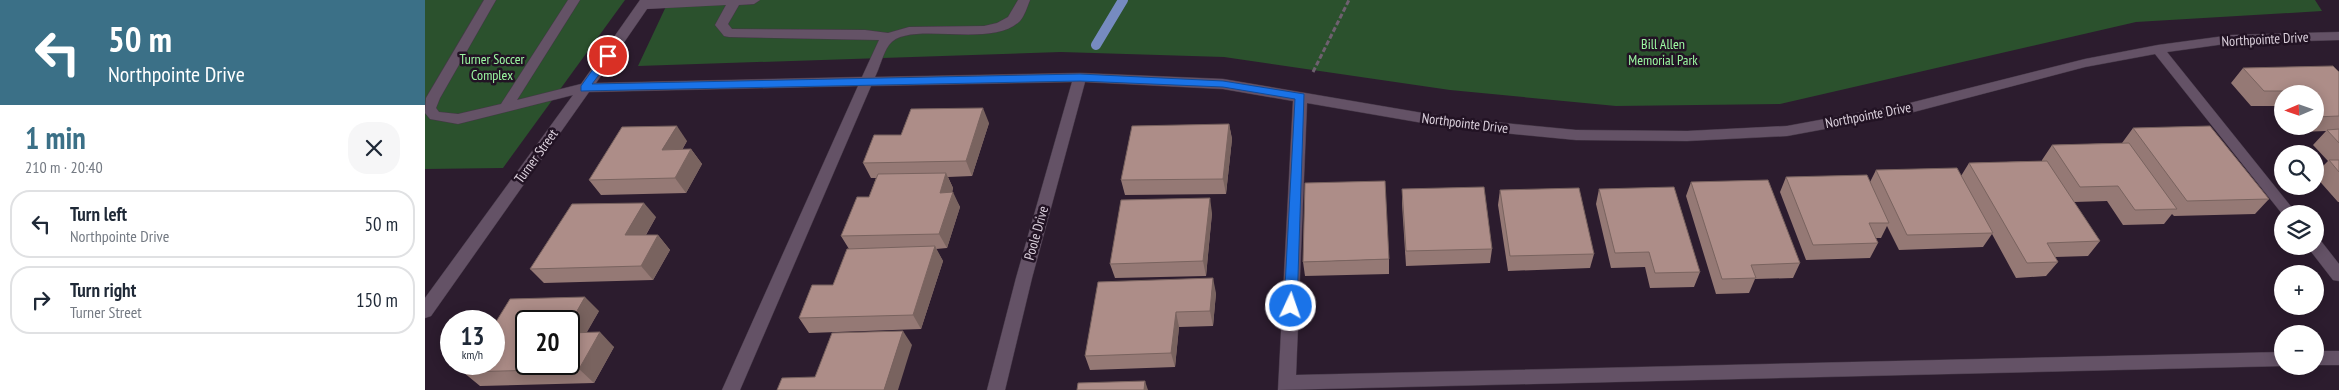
<!DOCTYPE html>
<meta charset="utf-8">
<style>
:root{--surface:#fff;--page:#f6f6f7;--text:#1f2937;--muted:#747a83;--line:#e0e1e3;--accent:#3b7087}
body{margin:0;font-family:"PT Sans Narrow",sans-serif;background:var(--page);color:var(--text);height:100vh;display:flex;flex-direction:column;font-size:19px;white-space:nowrap}
*{box-sizing:border-box;margin:0}
p{font-size:16px;color:var(--muted)}
.icon{flex:none;width:28px;height:28px;fill:none;stroke:currentColor;stroke-width:2;stroke-linecap:round;stroke-linejoin:round}
.map{position:relative;flex:1;overflow:hidden}
.drawer{display:flex;flex-direction:column;background:var(--surface);width:425px}
.drawer>*{flex:none}
.top-card{background:#3b7087;color:#fff;overflow:hidden}
.needle{width:32px;rotate:268deg}
.controls{position:absolute;left:1849px;top:85px;display:grid;gap:10px}
.controls a{display:grid;place-items:center;width:50px;height:50px;border-radius:50%;background:var(--surface);box-shadow:0 2px 12px #0003;font-size:25px}
.speed{position:absolute;left:15px;top:310px;display:flex;gap:10px;font-size:25px;font-weight:700;text-align:center}
.speed>*{display:grid;place-content:center;width:65px;height:65px;border-radius:50%;background:var(--surface);box-shadow:0 2px 12px #0003;line-height:1}
.speed small{font-size:12px;font-weight:400}
.speed .limit{border:2px solid #111;border-radius:8px;background:#fff;color:#111}
.pin{position:absolute;display:grid;place-items:center;width:42px;height:42px;color:#fff;margin:-21px;border:2px solid #fff;border-radius:50%;box-shadow:0 1px 5px #0007}
.me{position:absolute;width:55px;margin:-28px;rotate:3deg;stroke-linejoin:round;filter:drop-shadow(0 0 4px #0008)}
.turn{display:flex;align-items:center;gap:18px;height:105px;padding:0 25px;font-size:22px}
.turn .icon{width:65px;height:65px;stroke-width:2.5}
.turn b{display:block;font-size:35px;line-height:42px}
.round{display:grid;place-items:center;flex:none;width:52px;height:52px;border-radius:20px;background:var(--page)}
.head{display:flex;align-items:center;justify-content:space-between;height:85px;padding:0 25px}
h1{font-size:30px;font-weight:600;line-height:38px;color:var(--accent)}
ul{padding:0;list-style:none}
li{display:flex;align-items:center;gap:15px;height:68px;margin:0 10px 8px;padding:0 15px;border:2px solid var(--line);border-radius:20px}
li div{flex:1}
li b{display:block;font-size:19px}
li em{font-style:normal}
main{display:flex;flex:1;min-height:0}
.map>svg:first-child{display:block}
.green{fill:#2b512d}
.lines{fill:none;stroke-linecap:round;stroke-linejoin:round}
.stream{stroke:#768bc0;stroke-width:10}
.minor-casing{stroke:#443746;stroke-width:1}
.path{stroke:#6e606f;stroke-width:3;stroke-dasharray:5 2.5;stroke-linecap:butt}
.minor{fill:#645266;fill-rule:evenodd}
.wall{fill:#957975}
.shaded-wall{fill:#79635f}
.building{fill:#ad8d88;stroke:#79635f}
.route{fill:#1a73e8;stroke:#114b97}
.labels{text-anchor:middle;dominant-baseline:central;stroke-width:5;stroke-linejoin:round;paint-order:stroke}
.street-label{font-size:14px;fill:#ddd2de;stroke:#221324}
.park-label{font-size:14px;fill:#9bf7a1;stroke:#221324}
</style>
<main>
<section class="drawer">
<div class="top-card">
<div class="turn"><svg class="icon" aria-label="left" viewBox="0 0 24 24"><path d="M17 20v-9H6M10 6l-5 5 5 5"/></svg><div><b>50 m</b>Northpointe Drive</div></div>
</div>
<div class="head"><div><h1>1 min</h1><p>210 m · 20:40</p></div><a class="round"><svg class="icon" aria-label="close" viewBox="0 0 24 24"><path d="M6 6l12 12M18 6L6 18"/></svg></a></div>
<ul>
<li><svg class="icon" aria-label="left" viewBox="0 0 24 24"><path d="M17 20v-9H6M10 6l-5 5 5 5"/></svg><div><b>Turn left</b><p>Northpointe Drive</p></div><em>50 m</em></li>
<li><svg class="icon" aria-label="right" viewBox="0 0 24 24"><path d="M7 20v-9h11M14 6l5 5-5 5"/></svg><div><b>Turn right</b><p>Turner Street</p></div><em>150 m</em></li>
</ul>
</section>
<div class="map">
<svg width="1914" height="390" viewBox="0 0 1914 390">
<rect width="100%" height="100%" fill="#2c1c2e"/>
<g class="green">
<polygon points="0,0 200,0 78,168 0,169"/>
<polygon points="244,0 1890,0 1897,11 1711,22 1355,104 1191,106 1025,90 799,57 636,52 213,66"/>
</g>
<g class="lines">
<polyline class="stream" points="671,45 698,0"/>
<defs>
<g id="minor">
<path d="M59 0H71L15 98 11 108 14 112 33 114 76 104 143 0H155L92 100 156 84 215 0H335L329 4 314 5 303 24 307 29 440 30 463 33 484 27 559 26 572 23 583 17 593 0H605C602 7 600 15 595 21 566 50 483 19 464 45 458 53 455 67 450 77L655 73 798 79 1027 118 1151 130 1262 131 1362 126 1481 104 1660 59 1733 45 1807 35 1914 32V40L1807 43 1742 52 1872 214 1858 215 1730 54 1660 67 1481 114 1362 136 1262 141 1151 140 1027 128 882 103 871 375 1858 352V366L853 390 868 101 798 89 660 82 607 278 580 390H562L591 278 647 82 446 86 315 390H297L433 86 164 92 6 316 0 318V298L148 95 33 124 5 119 0 113 1 98ZM301 5 290 25 299 36 304 37 454 40 437 77 171 83 222 9Z"/>
<polygon points="1890,239 1896,241 1914,264 1914,281 1908,280 1884,249 1883,246 1890,246"/>
<rect x="1890" y="351" width="24" height="14"/>
</g>
</defs>
<use href="#minor" class="minor-casing"/>
<polyline class="path" points="888,72 924,0"/>
<use href="#minor" class="minor"/>
</g>
<g class="wall">
<polygon points="1818,68 1914,72 1914,202 1913,202 1890,176 1890,174 1903,161 1888,145 1901,131 1874,132 1869,126 1890,126 1890,94 1858,94 1858,114 1851,106 1826,106 1806,83"/>
<polygon points="564,123 547,176 523,177 528,188 527,193 535,207 522,248 511,249 518,261 496,329 384,333 374,318 408,285 424,249 416,236 444,197 451,178 446,178 438,163 476,135"/>
<polygon points="804,124 807,139 801,194 700,195 696,180"/>
<polygon points="1708,128 1844,199 1830,214 1749,216 1747,214 1739,224 1698,225 1682,201 1649,202 1675,241 1663,256 1630,257 1633,262 1621,276 1591,278 1567,234 1558,247 1474,250 1462,226 1456,238 1450,238 1453,243 1445,258 1381,260 1355,192 1361,177 1445,182 1451,170 1536,176 1544,163 1617,161 1617,160 1627,145 1697,143"/>
<polygon points="262,141 257,150 266,149 277,164 261,193 176,195 164,180"/>
<polygon points="1266,182 1375,263 1368,278 1330,279 1324,293 1291,294 1261,196"/>
<polygon points="977,189 1067,249 1065,263 981,266 977,204"/>
<polygon points="1174,189 1275,272 1269,287 1225,288 1220,267 1186,268 1171,204"/>
<polygon points="1075,190 1169,254 1165,268 1083,271 1073,205"/>
<polygon points="787,213 781,276 690,278 685,264"/>
<polygon points="231,217 221,235 233,235 245,250 228,280 119,283 105,269"/>
<polygon points="964,259 964,274 880,276 878,262"/>
<polygon points="791,293 788,326 754,327 750,367 665,370 660,356"/>
<polygon points="174,311 161,333 189,347 169,383 55,386 38,372"/>
</g>
<g class="shaded-wall">
<polygon points="558,108 564,123 547,176 541,161"/>
<polygon points="804,124 807,139 801,194 798,179"/>
<polygon points="252,126 262,141 248,165 237,150"/>
<polygon points="266,149 277,164 261,193 250,178"/>
<polygon points="521,173 528,188 522,208 515,193"/>
<polygon points="528,192 535,207 522,248 514,234"/>
<polygon points="785,198 787,213 781,276 778,261"/>
<polygon points="219,203 231,217 212,250 200,235"/>
<polygon points="233,235 245,250 228,280 216,266"/>
<polygon points="510,246 518,261 496,329 488,315"/>
<polygon points="788,278 791,293 788,326 785,311"/>
<polygon points="160,297 174,311 153,348 144,339 144,325"/>
<polygon points="751,312 754,327 750,367 746,353"/>
<polygon points="478,331 487,345 473,390 459,390"/>
<polygon points="175,332 189,347 169,383 154,369"/>
<polygon points="720,381 723,390 719,390"/>
</g>
<g class="building">
<polygon points="1908,66 1914,72 1914,116 1890,117 1890,94 1866,94 1864,91 1839,91 1818,68"/>
<polygon points="558,108 541,161 438,163 449,135 476,135 486,109"/>
<polygon points="804,124 798,179 696,180 707,126"/>
<polygon points="252,126 237,150 266,149 250,178 164,180 197,127"/>
<polygon points="1785,126 1844,199 1762,201 1708,128"/>
<polygon points="1914,129 1914,143 1902,130"/>
<polygon points="1704,143 1752,209 1710,210 1693,186 1655,187 1627,145"/>
<polygon points="1904,160 1914,160 1914,172"/>
<polygon points="1622,161 1675,241 1622,243 1633,262 1602,263 1544,163"/>
<polygon points="1532,168 1568,233 1482,235 1451,170"/>
<polygon points="521,173 515,193 528,192 514,234 416,236 432,197 444,197 453,174"/>
<polygon points="1442,175 1464,223 1444,223 1453,243 1388,245 1361,177"/>
<polygon points="1343,180 1375,263 1326,265 1331,278 1297,279 1266,182"/>
<polygon points="960,181 964,259 878,262 880,183"/>
<polygon points="1059,187 1067,249 981,251 977,189"/>
<polygon points="1249,187 1275,272 1230,273 1224,252 1190,253 1174,189"/>
<polygon points="1154,188 1169,254 1085,256 1075,190"/>
<polygon points="785,198 778,261 685,264 696,200"/>
<polygon points="219,203 200,235 233,235 216,266 105,269 147,204"/>
<polygon points="510,246 488,315 374,318 387,285 408,285 422,249"/>
<polygon points="788,278 785,311 751,312 746,353 660,356 673,282"/>
<polygon points="160,297 144,325 144,321 101,321 101,364 144,364 144,333 175,332 154,369 38,372 43,364 69,364 69,325 85,299"/>
<polygon points="478,331 459,390 352,390 357,378 390,377 407,333"/>
<polygon points="720,381 719,390 652,390 653,383"/>
</g>
<polygon class="route" points="183,53 188,56 167,84 655,74 798,81 879,94 872,306 866,312 859,306 870,99 798,87 655,81 156,91 156,86 179,54"/>
<g class="labels">
<g class="street-label">
<text transform="translate(1840 39) rotate(-3)">Northpointe Drive</text>
<text transform="translate(1443 115) rotate(-11)">Northpointe Drive</text>
<text transform="translate(1040 123) rotate(7)">Northpointe Drive</text>
<text transform="translate(111 156) rotate(-54)">Turner Street</text>
<text transform="translate(611 233) rotate(-74)">Poole Drive</text>
</g>
<g class="park-label">
<text x="1238" y="44">Bill Allen<tspan x="1238" dy="16">Memorial Park</tspan></text>
<text x="67" y="59">Turner Soccer<tspan x="67" dy="16">Complex</tspan></text>
</g>
</g>
</svg>
<div class="controls">
<a><svg class="needle" viewBox="-14 -14 28 28"><path d="M0-13l5 13h-10z" fill="#e53935"/><path d="M0 13l5-13h-10z" fill="#747a83"/></svg></a>
<a><svg class="icon" aria-label="search" viewBox="0 0 24 24"><circle cx="10" cy="10" r="6"/><path d="M15 15l6 6"/></svg></a>
<a><svg class="icon" aria-label="layers" viewBox="0 0 24 24"><path d="M12 4l9 5-9 5-9-5zM3 14l9 5 9-5"/></svg></a>
<a>+</a>
<a>−</a>
</div>
<div class="speed"><div>13<small>km/h</small></div><div class="limit">20</div></div>
<div class="pin" style="left:183px;top:56px;background:#d93025"><svg class="icon" aria-label="arrive" viewBox="0 0 24 24"><path d="M6 21V4h12l-3 4 3 4H6"/></svg></div>
<svg class="me" style="left:866px;top:306px" viewBox="-20 -20 40 40"><circle r="17" fill="#1a73e8" stroke="#fff" stroke-width="3"/><path d="M0-11L8 9 0 5-8 9z" fill="#fff"/></svg>
</div>
</main>
